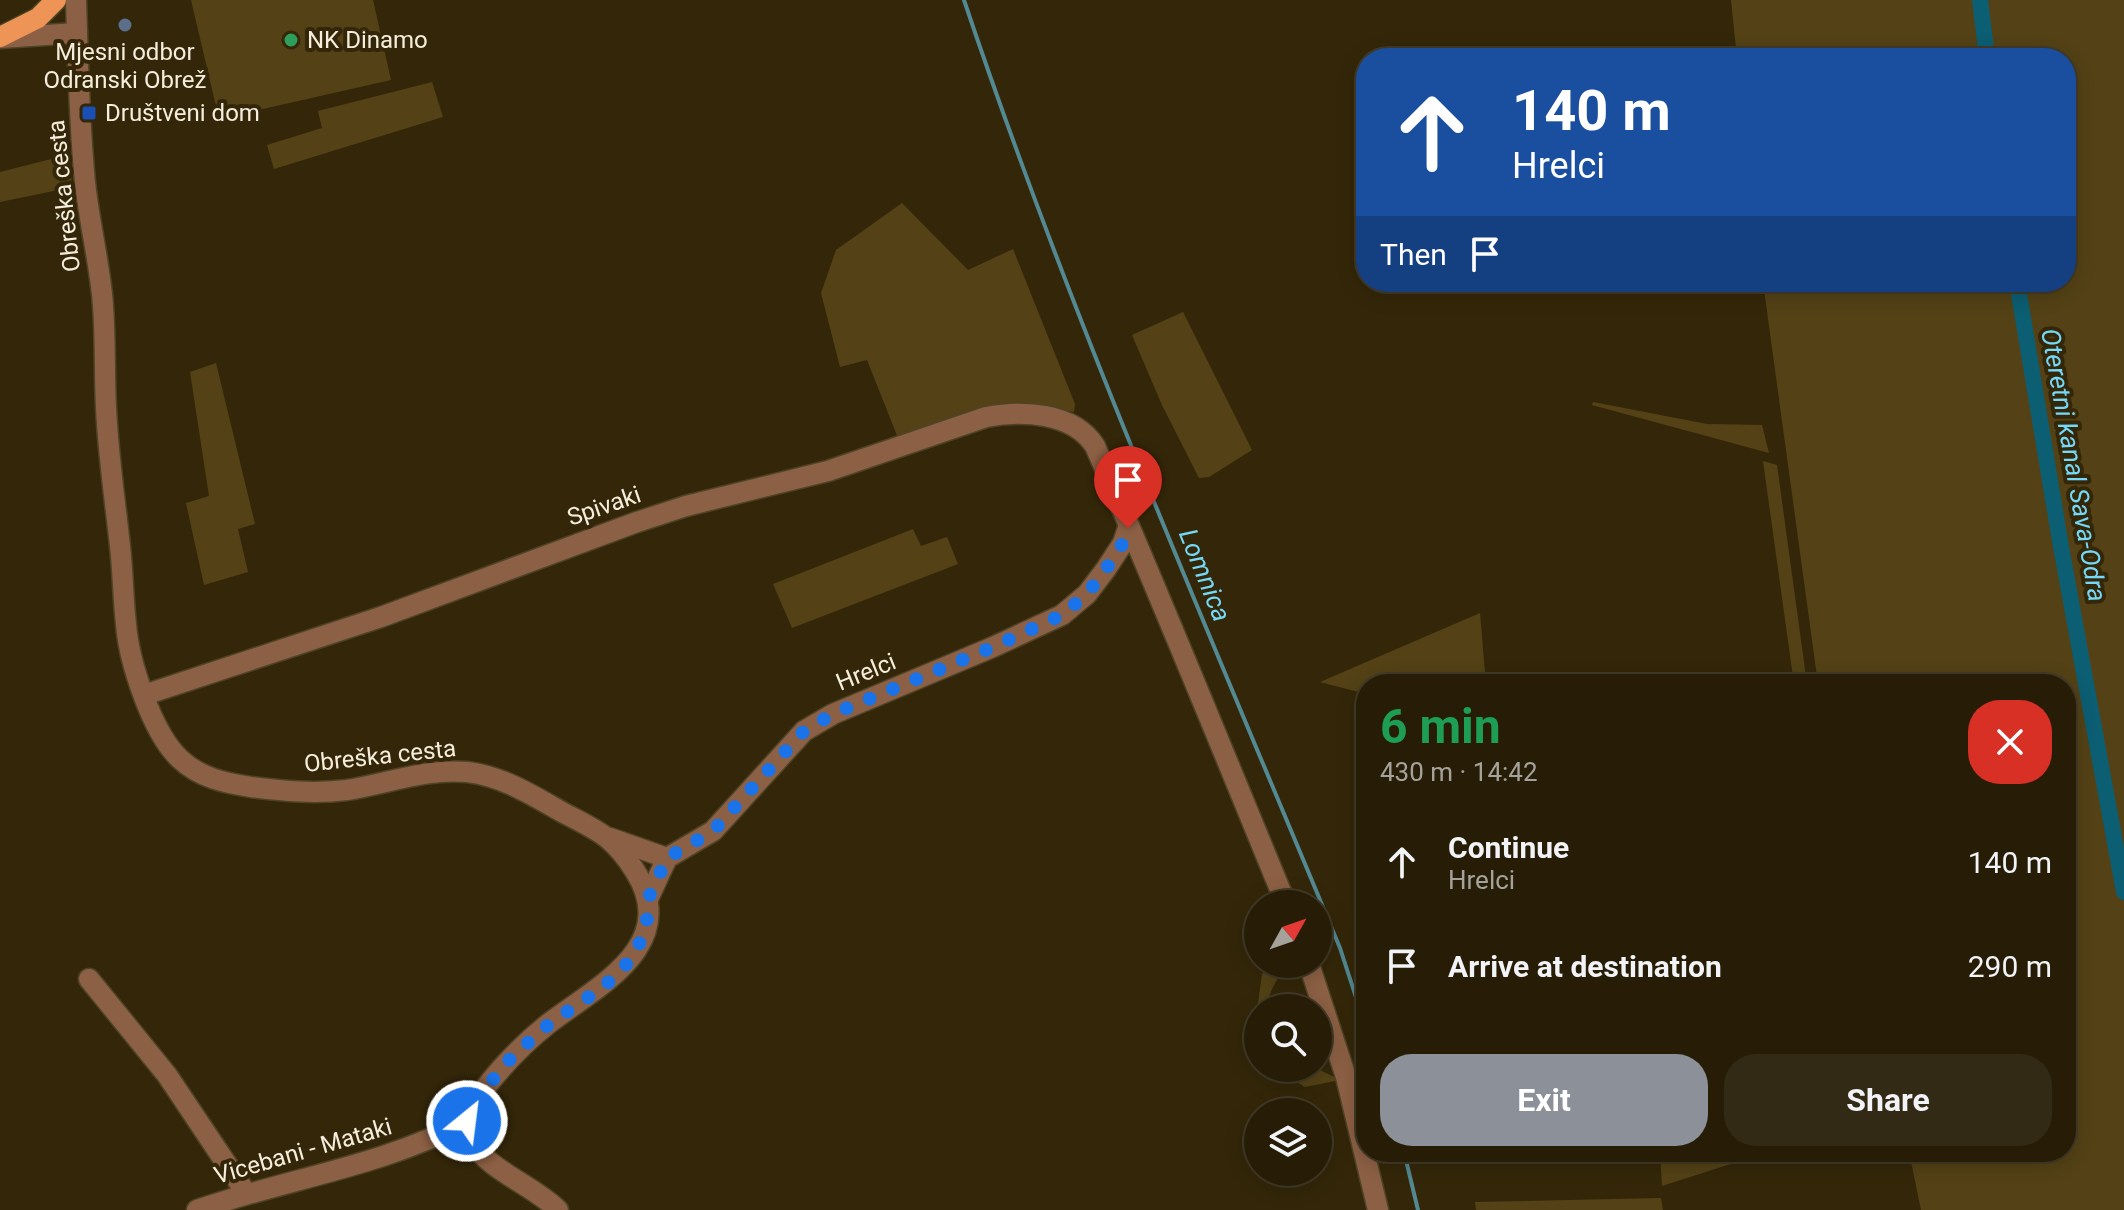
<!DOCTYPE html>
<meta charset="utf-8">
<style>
:root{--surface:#271d07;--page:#332a15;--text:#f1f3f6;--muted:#a4a29b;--line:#433b28;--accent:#8c9099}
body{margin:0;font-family:Roboto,sans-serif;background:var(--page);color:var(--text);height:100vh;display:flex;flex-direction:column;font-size:30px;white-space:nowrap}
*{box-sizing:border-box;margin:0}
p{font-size:26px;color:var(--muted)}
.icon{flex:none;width:44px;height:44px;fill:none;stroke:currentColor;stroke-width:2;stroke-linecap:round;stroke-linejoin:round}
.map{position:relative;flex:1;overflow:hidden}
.sheet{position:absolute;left:1356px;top:674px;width:720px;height:488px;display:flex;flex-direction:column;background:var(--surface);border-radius:32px;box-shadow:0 4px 20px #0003,0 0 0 2px var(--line)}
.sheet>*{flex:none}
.banner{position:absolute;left:1356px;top:48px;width:720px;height:244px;border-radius:32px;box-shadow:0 4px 20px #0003,0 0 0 2px var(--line);background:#1a4fa0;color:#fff;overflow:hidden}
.needle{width:52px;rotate:50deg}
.fabs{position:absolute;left:1244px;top:890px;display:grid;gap:16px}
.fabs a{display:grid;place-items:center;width:88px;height:88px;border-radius:50%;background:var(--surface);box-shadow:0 4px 20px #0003,0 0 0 2px var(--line);font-size:40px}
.pin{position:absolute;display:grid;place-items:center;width:68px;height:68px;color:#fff;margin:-82px -34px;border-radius:50% 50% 50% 0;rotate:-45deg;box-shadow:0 0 8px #0007}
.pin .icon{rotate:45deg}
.me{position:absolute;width:88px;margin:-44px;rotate:29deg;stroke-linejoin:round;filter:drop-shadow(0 0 6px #0008)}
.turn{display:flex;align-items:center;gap:28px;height:168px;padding:0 24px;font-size:36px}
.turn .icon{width:104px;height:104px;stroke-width:2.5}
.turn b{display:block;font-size:56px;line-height:68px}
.then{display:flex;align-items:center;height:76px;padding:0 24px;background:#0003;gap:16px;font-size:30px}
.round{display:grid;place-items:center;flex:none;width:84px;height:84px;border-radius:32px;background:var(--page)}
.head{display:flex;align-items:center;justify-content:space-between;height:136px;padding:0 24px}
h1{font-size:48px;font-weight:700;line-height:60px;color:#1e9e55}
.action{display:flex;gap:16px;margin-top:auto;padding:16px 24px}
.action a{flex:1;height:92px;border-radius:32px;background:var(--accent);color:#fff;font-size:32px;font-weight:700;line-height:92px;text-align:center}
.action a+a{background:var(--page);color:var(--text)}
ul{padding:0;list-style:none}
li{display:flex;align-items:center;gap:24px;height:104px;padding:0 24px}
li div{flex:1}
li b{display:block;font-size:30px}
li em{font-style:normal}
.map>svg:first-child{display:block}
.green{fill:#544216}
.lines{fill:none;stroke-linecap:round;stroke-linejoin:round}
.stream{stroke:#528993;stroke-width:4}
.canal{stroke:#0c5e73;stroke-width:16}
.minor-casing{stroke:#4f4327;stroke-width:23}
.major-casing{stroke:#4f4327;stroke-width:23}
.minor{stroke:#8c6044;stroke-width:20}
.major{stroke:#ef9457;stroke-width:20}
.route{stroke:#1a73e8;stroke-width:14;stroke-dasharray:0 25.2}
.service-dot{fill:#5c6f8a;stroke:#342709;stroke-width:3}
.leisure-dot{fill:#2e9e5b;stroke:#342709;stroke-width:3}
.transit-dot{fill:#1a4fb4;stroke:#342709;stroke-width:3}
.labels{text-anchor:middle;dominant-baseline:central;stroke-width:8;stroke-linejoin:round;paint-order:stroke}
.poi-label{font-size:24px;fill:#f6eedd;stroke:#342709;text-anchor:start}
.street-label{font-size:24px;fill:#f6eedd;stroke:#342709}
.water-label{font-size:26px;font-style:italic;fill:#75d8f7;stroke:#342709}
</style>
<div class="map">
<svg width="2124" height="1210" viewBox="0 0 2124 1210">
<rect width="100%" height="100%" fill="#342709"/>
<g class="green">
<polygon points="191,0 373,0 391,80 219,119"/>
<polygon points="1731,0 2124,0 2124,1210 1921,1210 1909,1152 2066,1152 2066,684 1818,684 1763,282 2066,282 2066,58 1737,58"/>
<polygon points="432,82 443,117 274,169 267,145 322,128 318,111"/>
<polygon points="67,155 73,187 0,202 0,172"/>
<polygon points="902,203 968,270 1013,249 1075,404 1074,412 1022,403 993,407 900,443 867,360 840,367 821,293 836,250"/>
<polygon points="1183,312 1252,450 1209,477 1199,478 1162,405 1132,335"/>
<polygon points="216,363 255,524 238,529 248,572 204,585 186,503 209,496 190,372"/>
<polygon points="1593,402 1707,424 1762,425 1769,453 1592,405"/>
<polygon points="1763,461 1777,465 1807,684 1794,684"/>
<polygon points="913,529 921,546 947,537 958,564 792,628 773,584"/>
<polygon points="1480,613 1486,684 1366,684 1366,694 1320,682"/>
<path d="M1272 964H1287C1279 977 1267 992 1268 1008H1258V1057L1255 1054 1254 1032 1262 974Z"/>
<polygon points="1275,1068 1316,1068 1340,1080 1305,1087"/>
<polygon points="1660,1152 1768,1152 1662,1186"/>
<polygon points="1661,1198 1663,1210 1476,1210 1475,1202"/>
</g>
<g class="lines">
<g class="stream">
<path d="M964 0C1072 322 1210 634 1340 948L1366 1028"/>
<polyline points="1404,1152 1418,1210"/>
</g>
<g class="canal">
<polyline points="1980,0 1987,58"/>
<polyline points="2017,282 2061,547 2124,892"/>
</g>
<defs>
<g id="minor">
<path d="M76 0C78 61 79 122 85 182 89 220 98 257 102 294 106 332 104 370 106 407 108 454 115 500 120 546 123 572 123 598 126 624 129 662 152 733 180 759 200 778 225 783 251 787 283 791 315 794 347 790 386 784 427 768 467 772 502 776 532 795 562 812 598 831 612 835 635 871 682 946 596 987 548 1024 523 1044 501 1067 482 1092 471 1106 461 1122 471 1140 487 1170 533 1185 558 1210"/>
<polyline points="0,38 77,33"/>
<path d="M144 695 381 617 637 522 686 506 828 471 986 417C1022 410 1073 412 1095 446 1161 598 1223 751 1286 904"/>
<polyline points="610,838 667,858"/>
<polyline points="648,899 667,858 713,831 804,731 833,714 993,647 1062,615 1087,594 1106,569 1123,543 1128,528"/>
<polyline points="1309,964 1346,1077 1378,1210"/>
<polyline points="89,979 167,1075 246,1193"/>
<path d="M197 1210C286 1179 383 1166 467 1121"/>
</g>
<polyline id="major" points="0,37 38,18 56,0"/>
</defs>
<use href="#minor" class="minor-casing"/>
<use href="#major" class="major-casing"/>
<use href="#minor" class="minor"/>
<use href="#major" class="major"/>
</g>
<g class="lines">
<polyline class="route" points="467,1121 468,1114 475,1101 511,1058 549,1024 602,988 622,970 636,951 645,931 648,913 648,899 667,858 713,831 804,731 833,714 993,647 1062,615 1087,594 1106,569 1123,543 1128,528"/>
</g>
<circle class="service-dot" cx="125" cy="25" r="8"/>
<circle class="leisure-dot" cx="291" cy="40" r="8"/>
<rect class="transit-dot" x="81" y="105" width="16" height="16" rx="4"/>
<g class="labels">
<g class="poi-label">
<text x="307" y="40">NK Dinamo</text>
<text x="125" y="52" text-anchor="middle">Mjesni odbor<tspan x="125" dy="28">Odranski Obrež</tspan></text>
<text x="105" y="113">Društveni dom</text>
</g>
<g class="street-label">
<text transform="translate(64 196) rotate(-96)">Obreška cesta</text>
<text transform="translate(604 506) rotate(-19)">Spivaki</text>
<text transform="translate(866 672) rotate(-22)">Hrelci</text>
<text transform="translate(380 756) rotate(-6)">Obreška cesta</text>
<text transform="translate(303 1151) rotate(-16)">Vicebani - Mataki</text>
</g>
<g class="water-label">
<text transform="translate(2074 465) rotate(80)">Oteretni kanal Sava-Odra</text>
<text transform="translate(1205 575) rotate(68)">Lomnica</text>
</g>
</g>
</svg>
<div class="fabs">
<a><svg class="needle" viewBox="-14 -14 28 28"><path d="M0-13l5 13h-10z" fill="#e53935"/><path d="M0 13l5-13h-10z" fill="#a4a29b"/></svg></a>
<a><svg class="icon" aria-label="search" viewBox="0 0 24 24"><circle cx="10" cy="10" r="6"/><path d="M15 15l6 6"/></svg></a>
<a><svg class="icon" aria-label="layers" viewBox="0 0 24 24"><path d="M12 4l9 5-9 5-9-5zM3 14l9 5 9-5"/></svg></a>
</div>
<div class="pin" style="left:1128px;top:528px;background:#d93025"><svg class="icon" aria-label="arrive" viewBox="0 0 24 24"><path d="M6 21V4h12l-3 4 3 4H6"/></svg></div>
<svg class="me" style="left:467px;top:1121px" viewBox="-20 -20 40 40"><circle r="17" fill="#1a73e8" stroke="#fff" stroke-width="3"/><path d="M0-11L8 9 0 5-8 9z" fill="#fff"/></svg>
<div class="banner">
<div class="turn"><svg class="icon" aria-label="ahead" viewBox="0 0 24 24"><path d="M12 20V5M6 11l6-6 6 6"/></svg><div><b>140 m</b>Hrelci</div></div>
<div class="then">Then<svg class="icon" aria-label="arrive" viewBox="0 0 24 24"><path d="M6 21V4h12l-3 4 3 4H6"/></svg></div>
</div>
<section class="sheet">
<div class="head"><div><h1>6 min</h1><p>430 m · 14:42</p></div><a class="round" style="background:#d93025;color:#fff"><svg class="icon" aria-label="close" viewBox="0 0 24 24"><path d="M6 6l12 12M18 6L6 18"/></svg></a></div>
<ul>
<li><svg class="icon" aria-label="ahead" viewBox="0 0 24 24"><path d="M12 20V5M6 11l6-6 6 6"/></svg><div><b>Continue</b><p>Hrelci</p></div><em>140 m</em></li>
<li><svg class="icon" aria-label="arrive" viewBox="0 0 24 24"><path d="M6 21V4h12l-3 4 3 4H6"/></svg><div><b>Arrive at destination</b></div><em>290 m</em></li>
</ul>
<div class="action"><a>Exit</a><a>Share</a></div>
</section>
</div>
